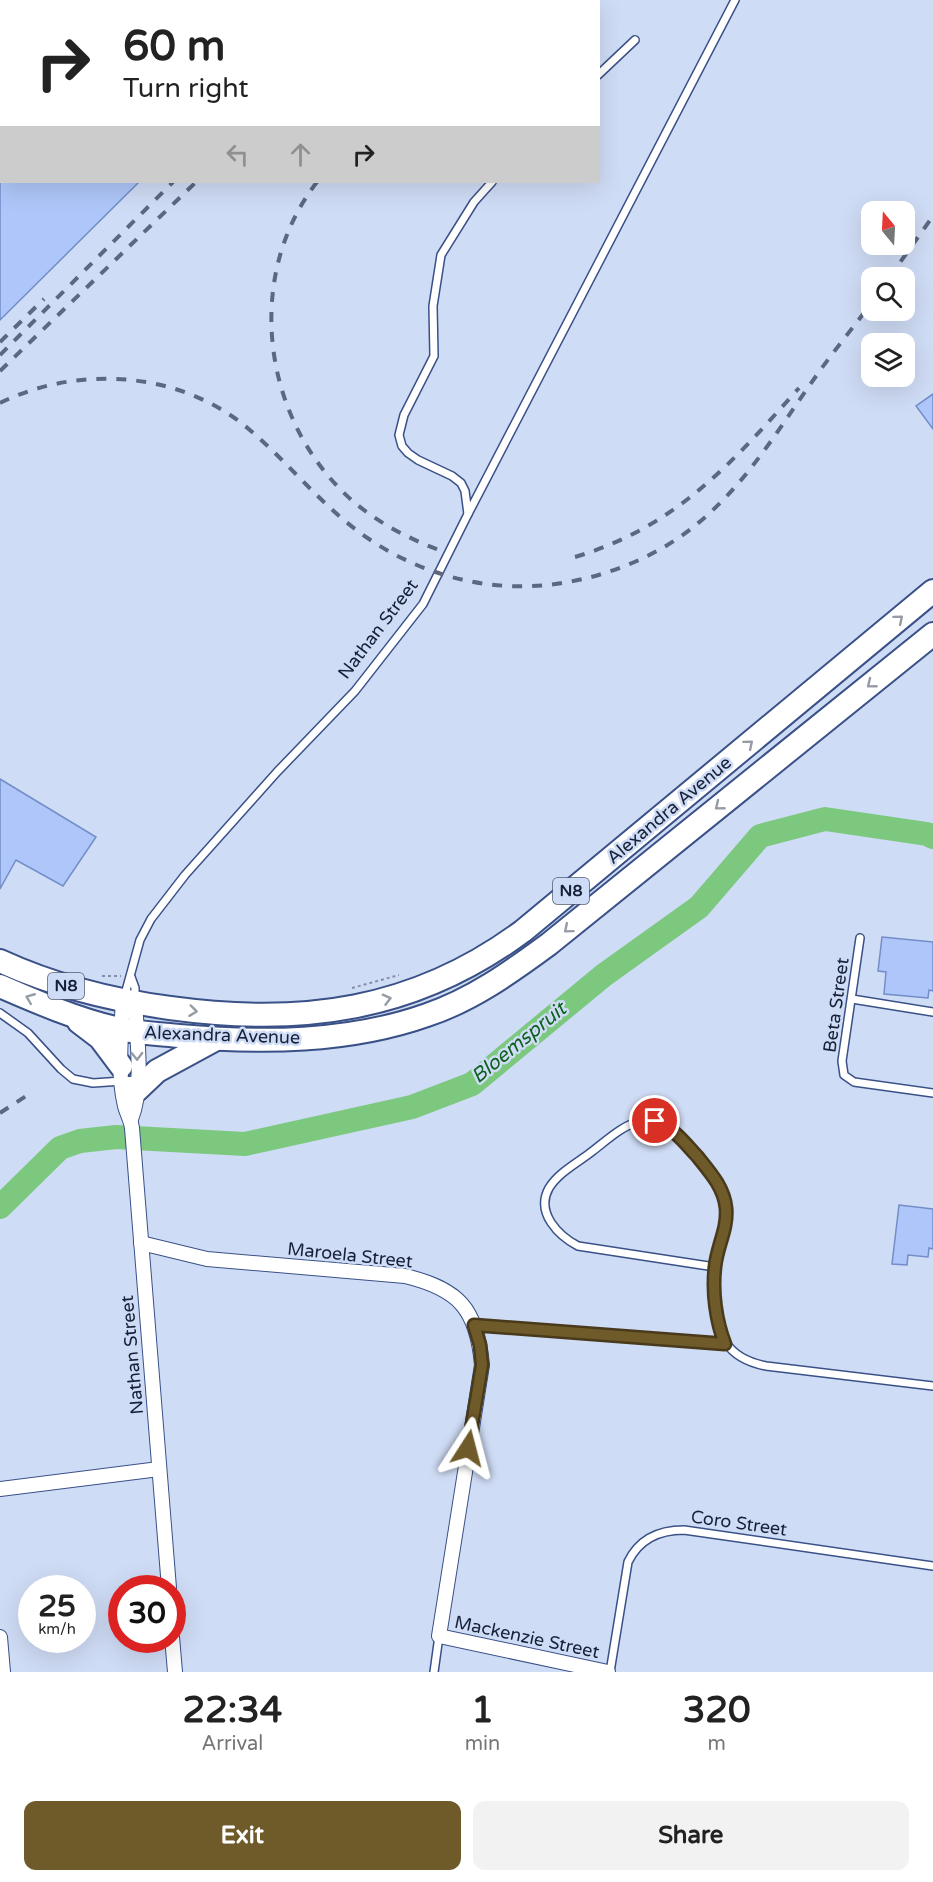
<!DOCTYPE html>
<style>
:root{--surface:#fff;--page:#f2f2f2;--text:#222;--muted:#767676;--accent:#6f5a29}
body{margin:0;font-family:"Varela Round",sans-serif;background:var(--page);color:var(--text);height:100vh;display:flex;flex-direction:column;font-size:22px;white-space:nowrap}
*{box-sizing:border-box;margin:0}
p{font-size:20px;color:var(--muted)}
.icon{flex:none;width:33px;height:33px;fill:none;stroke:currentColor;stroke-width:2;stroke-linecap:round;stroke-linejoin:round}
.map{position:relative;height:1672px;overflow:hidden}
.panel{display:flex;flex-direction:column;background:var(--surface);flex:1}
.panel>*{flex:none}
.hud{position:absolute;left:0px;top:0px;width:600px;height:183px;box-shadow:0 6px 24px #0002;background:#fff;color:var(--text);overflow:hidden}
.needle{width:39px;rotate:342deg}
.controls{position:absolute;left:861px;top:201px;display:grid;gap:12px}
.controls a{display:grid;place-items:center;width:54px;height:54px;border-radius:12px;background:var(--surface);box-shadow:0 6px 24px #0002;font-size:30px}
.speed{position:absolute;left:18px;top:1575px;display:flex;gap:12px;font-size:30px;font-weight:700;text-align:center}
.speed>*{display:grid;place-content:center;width:78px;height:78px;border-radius:50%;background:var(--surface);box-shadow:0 6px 24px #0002;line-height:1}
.speed small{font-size:15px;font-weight:400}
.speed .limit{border:9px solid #d22;background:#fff;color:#111}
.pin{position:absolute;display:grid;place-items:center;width:51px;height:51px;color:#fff;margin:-26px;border:3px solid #fff;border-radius:50%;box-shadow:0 2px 6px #0007}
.me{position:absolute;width:66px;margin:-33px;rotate:9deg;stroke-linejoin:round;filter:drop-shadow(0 0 4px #0008)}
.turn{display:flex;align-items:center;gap:21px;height:126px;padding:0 24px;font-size:27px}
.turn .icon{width:78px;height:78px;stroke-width:2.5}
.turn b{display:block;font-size:42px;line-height:51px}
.lanes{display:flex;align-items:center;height:57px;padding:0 24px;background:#0003;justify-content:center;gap:30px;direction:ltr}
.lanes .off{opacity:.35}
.eta{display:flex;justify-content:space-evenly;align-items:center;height:102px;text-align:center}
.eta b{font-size:36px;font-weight:700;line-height:42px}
.button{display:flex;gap:12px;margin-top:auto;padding:12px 24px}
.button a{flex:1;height:69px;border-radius:12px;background:var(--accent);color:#fff;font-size:24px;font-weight:700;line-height:69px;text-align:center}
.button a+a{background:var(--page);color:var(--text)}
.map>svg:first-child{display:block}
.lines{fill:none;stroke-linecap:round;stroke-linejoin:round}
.river{stroke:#7bc87e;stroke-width:24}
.building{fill:#aec6f9;stroke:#728dc8;stroke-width:1.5}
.service-casing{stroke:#3a5187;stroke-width:10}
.minor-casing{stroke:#3a5187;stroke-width:16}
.trunk-casing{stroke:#3a5187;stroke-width:26}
.path{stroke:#838fa7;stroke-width:2;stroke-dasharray:3 3;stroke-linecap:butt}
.service{stroke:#fff;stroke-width:7}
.minor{stroke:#fff;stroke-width:14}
.trunk{stroke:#fff;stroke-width:22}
.rail{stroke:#5c687f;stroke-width:4;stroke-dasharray:10 10;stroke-linecap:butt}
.oneway{stroke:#969ba5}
.route-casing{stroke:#483a1b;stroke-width:15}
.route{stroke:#6f5a29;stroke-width:10}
.labels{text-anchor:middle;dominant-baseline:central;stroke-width:5;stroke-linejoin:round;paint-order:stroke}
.shield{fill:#cfdcf5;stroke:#4e5971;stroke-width:1.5}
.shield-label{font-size:16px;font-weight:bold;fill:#162138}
.street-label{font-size:18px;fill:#162138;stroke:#cfdcf5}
.water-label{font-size:20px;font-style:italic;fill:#0e611d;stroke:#cfdcf5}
</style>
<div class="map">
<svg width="933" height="1672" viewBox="0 0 933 1672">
<rect width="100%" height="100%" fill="#cfdcf5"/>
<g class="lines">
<polyline class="river" points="0,1207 60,1148 80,1141 116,1137 245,1144 412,1107 472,1084 604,975 699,907 760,836 825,819 927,834 933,837"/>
</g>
<g class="building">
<polygon points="0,182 139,182 0,320"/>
<polygon points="933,394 933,429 916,406"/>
<polygon points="0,779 96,837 63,886 16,860 0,889"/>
<polygon points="882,937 933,942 933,991 929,990 928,998 884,994 886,972 878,971"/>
<polygon points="899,1205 933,1209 933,1249 929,1248 928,1257 908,1255 907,1265 892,1264"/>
</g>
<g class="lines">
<defs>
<g id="service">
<polyline points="598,75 635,40"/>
<polyline points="468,514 735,0"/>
<polyline points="860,938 842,1061 844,1075 854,1082 933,1093"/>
<polyline points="131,977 135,988 135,1000"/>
<polyline points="124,998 140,940 151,919 185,875 277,772 355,691 423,604 468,514 465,491 461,483 452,476 418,460 408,453 402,446 399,435 404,415 434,356 433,306 441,255 474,202 492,182"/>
<polyline points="852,999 933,1012"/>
<polyline points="0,1013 28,1033 61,1069 73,1079 93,1083 137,1080"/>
<path d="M715 1267 578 1246C559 1236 535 1213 549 1188 558 1173 577 1163 590 1153 606 1141 621 1126 640 1121 650 1119 662 1121 670 1128 691 1145 719 1178 726 1204 731 1225 718 1245 715 1266 713 1276 715 1287 716 1298 717 1336 726 1358 766 1366L933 1386"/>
<polyline points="474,1325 725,1344"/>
<polyline points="434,1672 439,1636"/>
<path d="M610 1672 628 1562C639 1539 659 1530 684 1530L933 1566"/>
</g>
<g id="minor">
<polyline points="0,1 1,0"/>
<path d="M123 1001C121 1035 117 1073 125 1106 127 1114 131 1120 132 1128L169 1588"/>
<path d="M131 1119C144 1087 137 1038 135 1003"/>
<path d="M141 1243 207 1259 405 1276C459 1289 477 1309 482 1365L439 1636 608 1672"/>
<polyline points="0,1489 159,1469"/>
<polyline points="0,1637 3,1672"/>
<polyline points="172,1637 175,1672"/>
</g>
<g id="trunk">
<path d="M0 961C54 986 111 1000 170 1008 302 1026 415 1011 523 931L933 591"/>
<path d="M0 986C37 1002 76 1019 115 1028 136 1033 158 1034 179 1036 261 1043 348 1043 427 1015 472 1000 511 972 549 944L933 634"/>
<polyline points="79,1022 100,1038 121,1066"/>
<polyline points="137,1090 157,1071 216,1039"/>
</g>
</defs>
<use href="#service" class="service-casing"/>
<use href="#minor" class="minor-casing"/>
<use href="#trunk" class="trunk-casing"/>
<g class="path">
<polyline points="102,976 121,976"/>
<polyline points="352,988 399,975"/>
</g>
<use href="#service" class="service"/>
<use href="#minor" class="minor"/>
<use href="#trunk" class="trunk"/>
<g class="rail">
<polyline points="342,2 343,0"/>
<polyline points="353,2 355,0"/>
<polyline points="376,2 378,0"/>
<polyline points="511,2 512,0"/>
<path d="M317 182C247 272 260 406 339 488 367 517 402 536 439 550"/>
<polyline points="889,278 933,216"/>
<polyline points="0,342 44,299"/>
<polyline points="0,355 173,182"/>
<polyline points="0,371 196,182"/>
<path d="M0 403C79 364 183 371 251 431 291 465 324 509 369 539 425 577 494 594 562 583 609 576 660 555 697 524 746 484 778 430 814 379 832 353 853 328 872 302"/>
<path d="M575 557C676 527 732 463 799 388"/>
<polyline points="0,1113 26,1096"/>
</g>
</g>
<defs><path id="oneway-chevron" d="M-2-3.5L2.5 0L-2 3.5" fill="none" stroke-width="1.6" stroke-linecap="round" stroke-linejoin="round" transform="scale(1.5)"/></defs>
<g class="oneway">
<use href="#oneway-chevron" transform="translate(899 619) rotate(-40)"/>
<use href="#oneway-chevron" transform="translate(871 684) rotate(141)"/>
<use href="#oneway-chevron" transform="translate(749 744) rotate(-40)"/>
<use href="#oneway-chevron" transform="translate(719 806) rotate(141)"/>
<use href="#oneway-chevron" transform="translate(568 929) rotate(140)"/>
<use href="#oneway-chevron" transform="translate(30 998) rotate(-158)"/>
<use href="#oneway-chevron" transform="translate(387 999) rotate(-15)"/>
<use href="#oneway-chevron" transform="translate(193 1011) rotate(7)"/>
<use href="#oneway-chevron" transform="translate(137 1056) rotate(89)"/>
</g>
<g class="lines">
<defs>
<path id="route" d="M468 1448 482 1365 480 1345 474 1325 725 1344C716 1321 712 1292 715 1267 717 1246 728 1229 726 1208 724 1187 709 1171 697 1156 684 1142 674 1128 655 1121"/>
</defs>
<use href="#route" class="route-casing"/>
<use href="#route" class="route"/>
</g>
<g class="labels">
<g class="shield">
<rect x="553" y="878" width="36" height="26" rx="4.5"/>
<rect x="48" y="973" width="36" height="26" rx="4.5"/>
</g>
<g class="shield-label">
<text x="571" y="891">N8</text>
<text x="66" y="986">N8</text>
</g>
<g class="street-label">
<text transform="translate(378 629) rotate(-53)">Nathan Street</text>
<text transform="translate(669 810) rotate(-40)">Alexandra Avenue</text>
<text transform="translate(836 1005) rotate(-82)">Beta Street</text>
<text transform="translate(222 1035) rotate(2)">Alexandra Avenue</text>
<text transform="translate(350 1255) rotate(6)">Maroela Street</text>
<text transform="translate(132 1355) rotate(-95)">Nathan Street</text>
<text transform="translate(739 1523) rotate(8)">Coro Street</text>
<text transform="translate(527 1637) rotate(12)">Mackenzie Street</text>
</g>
<g class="water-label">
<text transform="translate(519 1043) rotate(-39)">Bloemspruit</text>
</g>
</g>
</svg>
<div class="controls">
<a><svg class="needle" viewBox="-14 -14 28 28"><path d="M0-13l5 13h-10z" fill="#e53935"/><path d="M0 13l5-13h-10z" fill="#767676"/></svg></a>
<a><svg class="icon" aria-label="search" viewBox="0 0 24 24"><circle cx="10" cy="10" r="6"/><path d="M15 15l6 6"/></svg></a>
<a><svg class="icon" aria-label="layers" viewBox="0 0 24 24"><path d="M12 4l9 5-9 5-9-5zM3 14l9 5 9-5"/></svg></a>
</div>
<div class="speed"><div>25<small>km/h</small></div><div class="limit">30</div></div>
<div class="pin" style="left:655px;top:1121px;background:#d93025"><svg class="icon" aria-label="arrive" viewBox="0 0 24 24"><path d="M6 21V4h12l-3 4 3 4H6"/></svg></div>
<svg class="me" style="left:468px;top:1448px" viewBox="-20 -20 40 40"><path d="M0-17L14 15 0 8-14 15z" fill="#6f5a29" stroke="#fff" stroke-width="4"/></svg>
<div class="hud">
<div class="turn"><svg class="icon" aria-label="right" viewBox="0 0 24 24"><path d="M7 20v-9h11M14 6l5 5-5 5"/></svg><div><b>60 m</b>Turn right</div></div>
<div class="lanes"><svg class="icon off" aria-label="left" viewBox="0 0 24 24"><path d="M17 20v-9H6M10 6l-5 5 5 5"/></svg><svg class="icon off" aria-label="ahead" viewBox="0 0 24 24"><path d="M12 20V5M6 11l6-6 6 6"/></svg><svg class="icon" aria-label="right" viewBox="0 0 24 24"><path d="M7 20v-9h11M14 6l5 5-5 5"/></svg></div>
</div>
</div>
<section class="panel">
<div class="eta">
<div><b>22:34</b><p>Arrival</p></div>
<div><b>1</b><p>min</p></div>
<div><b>320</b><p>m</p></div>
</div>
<div class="button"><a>Exit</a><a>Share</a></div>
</section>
